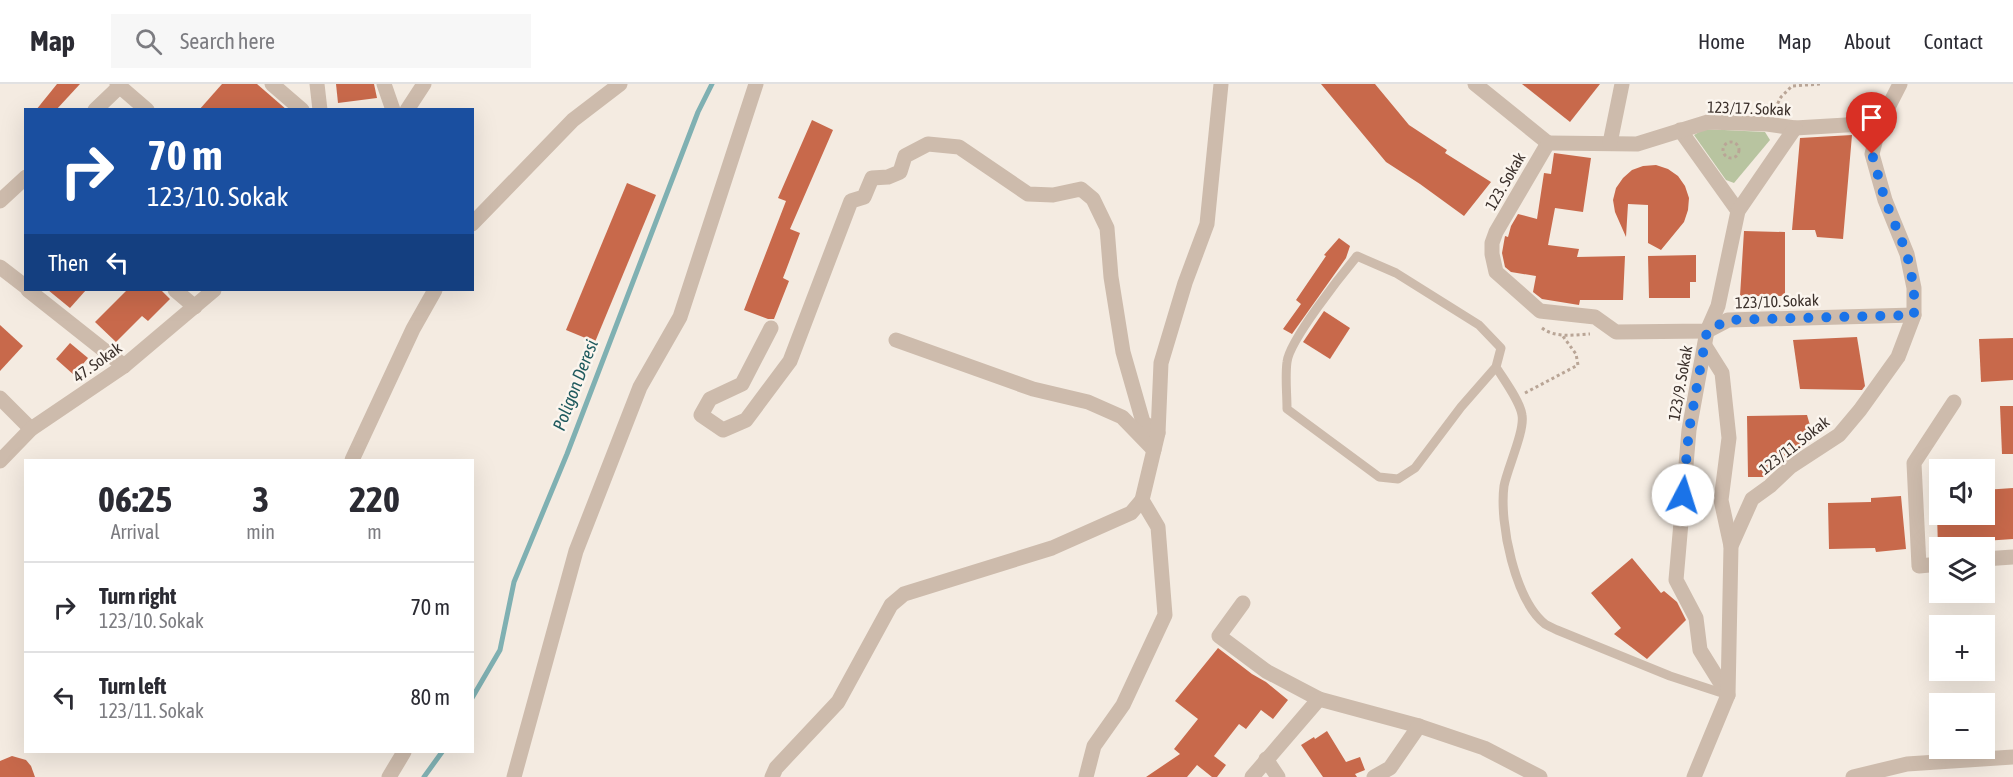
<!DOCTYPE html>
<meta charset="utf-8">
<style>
:root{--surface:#fff;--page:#f7f7f7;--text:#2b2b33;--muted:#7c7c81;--line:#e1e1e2}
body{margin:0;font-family:"Asap Condensed",sans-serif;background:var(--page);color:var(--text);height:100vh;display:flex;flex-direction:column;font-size:22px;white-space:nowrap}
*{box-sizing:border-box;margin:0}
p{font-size:20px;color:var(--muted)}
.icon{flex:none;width:33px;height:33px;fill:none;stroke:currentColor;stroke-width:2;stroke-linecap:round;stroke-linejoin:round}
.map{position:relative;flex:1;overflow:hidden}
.details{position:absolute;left:24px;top:375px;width:450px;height:294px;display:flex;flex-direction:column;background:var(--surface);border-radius:0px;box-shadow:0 6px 24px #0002}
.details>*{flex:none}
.guide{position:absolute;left:24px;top:24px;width:450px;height:183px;border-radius:0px;box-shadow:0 6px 24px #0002;background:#1a4fa0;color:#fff;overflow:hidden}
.controls{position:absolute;left:1929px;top:375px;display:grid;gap:12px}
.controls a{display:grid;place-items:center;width:66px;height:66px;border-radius:0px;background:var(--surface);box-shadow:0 6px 24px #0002;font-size:30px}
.pin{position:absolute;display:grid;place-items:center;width:51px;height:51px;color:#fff;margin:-62px -26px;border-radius:50% 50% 50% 0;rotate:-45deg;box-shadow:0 0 6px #0007}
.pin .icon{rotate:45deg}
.me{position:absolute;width:66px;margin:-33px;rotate:5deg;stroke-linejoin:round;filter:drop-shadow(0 0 4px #0008)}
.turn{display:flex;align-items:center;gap:21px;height:126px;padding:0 24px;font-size:27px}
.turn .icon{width:78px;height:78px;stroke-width:2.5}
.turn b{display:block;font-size:42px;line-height:51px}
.then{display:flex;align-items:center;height:57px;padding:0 24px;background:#0003;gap:12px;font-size:22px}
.eta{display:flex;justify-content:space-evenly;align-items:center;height:102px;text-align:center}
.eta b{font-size:36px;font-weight:700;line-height:42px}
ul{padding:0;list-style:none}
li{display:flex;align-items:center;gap:18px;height:90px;padding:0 24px;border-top:2px solid var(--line)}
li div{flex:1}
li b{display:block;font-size:22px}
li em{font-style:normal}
header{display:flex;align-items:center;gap:36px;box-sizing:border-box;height:84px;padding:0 30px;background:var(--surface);border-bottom:2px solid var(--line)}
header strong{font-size:28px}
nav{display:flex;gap:33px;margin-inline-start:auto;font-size:21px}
.search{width:420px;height:54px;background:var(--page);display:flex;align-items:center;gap:15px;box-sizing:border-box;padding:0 21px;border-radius:0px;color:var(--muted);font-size:22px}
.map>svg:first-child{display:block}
.green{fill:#b8c4a0}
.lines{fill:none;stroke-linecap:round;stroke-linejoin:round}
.stream{stroke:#7fb0b2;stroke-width:5}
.building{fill:#c8694b}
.path{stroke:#b9a596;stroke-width:3;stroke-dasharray:3 3;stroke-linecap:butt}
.service{stroke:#cdbbac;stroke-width:9}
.minor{stroke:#cdbbac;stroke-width:15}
.route{stroke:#1a73e8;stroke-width:10;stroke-dasharray:0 18}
.labels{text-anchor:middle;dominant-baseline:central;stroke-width:5;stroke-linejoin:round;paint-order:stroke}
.street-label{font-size:16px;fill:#3b302b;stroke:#fbf5ee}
.water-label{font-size:18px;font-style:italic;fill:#1f5a5e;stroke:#fbf5ee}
</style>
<header>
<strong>Map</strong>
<div class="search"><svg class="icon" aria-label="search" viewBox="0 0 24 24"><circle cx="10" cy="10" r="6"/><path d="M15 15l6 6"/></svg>Search here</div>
<nav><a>Home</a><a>Map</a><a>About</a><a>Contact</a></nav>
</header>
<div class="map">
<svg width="2013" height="693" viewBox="0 0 2013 693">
<rect width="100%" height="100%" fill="#f4ebe1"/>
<polygon class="green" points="1704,45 1765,48 1770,56 1734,99 1726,96 1694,51"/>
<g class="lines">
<g class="stream">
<polyline points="472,614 500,566 514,498 567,370 698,28 712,0"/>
<polyline points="424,693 442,668"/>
</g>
</g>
<g class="building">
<polygon points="57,0 80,0 56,26 36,26"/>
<polygon points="222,0 257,0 287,26 199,26"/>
<polygon points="336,0 374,0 377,14 338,19"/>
<polygon points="1321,0 1375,0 1409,41 1447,66 1445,69 1491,98 1464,132 1420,100 1386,78"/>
<polygon points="1522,0 1600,0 1570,38"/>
<polygon points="812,36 833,46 790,145 800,149 783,194 789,197 774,235 768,235 744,226 786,117 778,114"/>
<polygon points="1852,51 1843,155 1817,153 1815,146 1792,146 1800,54"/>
<polygon points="1554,69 1591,74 1583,128 1555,124 1548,161 1579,165 1577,173 1625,172 1623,216 1580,216 1579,221 1542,215 1533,208 1536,192 1511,188 1505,183 1502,169 1505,152 1508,153 1511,142 1518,130 1537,135 1544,89 1551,90"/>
<polygon points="1656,81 1668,85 1678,92 1685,102 1689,114 1688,126 1684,138 1661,166 1648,159 1648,121 1628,120 1626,153 1615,128 1613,116 1616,104 1623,94 1632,86 1643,82"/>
<polygon points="627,99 656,111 595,258 566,246"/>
<polygon points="1744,147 1785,148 1785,212 1740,212"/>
<polygon points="1339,154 1350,162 1346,174 1292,250 1283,245 1301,220 1296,216 1326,172 1324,171"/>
<polygon points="1696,171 1696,198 1690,198 1690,214 1649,214 1648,172"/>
<polygon points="48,206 86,206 70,224"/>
<polygon points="127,206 161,206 170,215 148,237 142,232 116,258 95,238"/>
<polygon points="1324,227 1350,244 1330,275 1303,258"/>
<polygon points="0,241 23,262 0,287"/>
<polygon points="1857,253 1865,302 1862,306 1800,305 1793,256"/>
<polygon points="2013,254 2013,296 1981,298 1979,255"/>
<polygon points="70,259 88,274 74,291 56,275"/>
<polygon points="2000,322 2013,322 2013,370 2002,370"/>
<polygon points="1807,331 1814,355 1802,364 1786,365 1787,373 1765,393 1748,393 1747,332"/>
<polygon points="2013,404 2013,455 1970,458 1971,462 1938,464 1937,430 1984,430 1984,406"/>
<polygon points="1901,412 1906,465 1876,468 1875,464 1829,465 1828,419 1871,418 1871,414"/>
<polygon points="1632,474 1661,509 1664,507 1677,518 1686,536 1647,575 1614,550 1621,544 1591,509"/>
<polygon points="1218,564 1252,590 1266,598 1288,616 1273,635 1261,626 1246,645 1239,640 1214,672 1226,681 1217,693 1212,693 1197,681 1187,693 1146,693 1180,670 1174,665 1198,635 1175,617"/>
<polygon points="1327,647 1346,678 1360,673 1365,686 1355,690 1357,693 1323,693 1301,661 1314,653 1315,655"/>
<polygon points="12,672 26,676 31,682 35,693 0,693 0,677"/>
</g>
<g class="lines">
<g class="path">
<polyline points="1775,25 1781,13 1792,2 1821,0"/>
<circle cx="1731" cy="66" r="8"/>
<path d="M1542 244C1555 254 1573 251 1590 250"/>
<polyline points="1525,309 1578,281 1576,270 1562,251"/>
</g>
<path class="service" d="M1496 283 1461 323 1415 384 1398 395 1379 393 1287 325C1287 309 1285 293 1287 278 1289 257 1342 190 1357 172L1396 189 1479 241 1501 264 1496 283C1504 296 1520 317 1522 331 1525 347 1507 385 1504 402 1499 439 1515 516 1545 540 1548 542 1553 544 1557 546L1670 592 1728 611"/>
<g class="minor">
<polyline points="117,0 147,26"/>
<polyline points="272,0 302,26"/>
<polyline points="317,0 320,26"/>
<polyline points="384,0 393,26"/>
<polyline points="1475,0 1548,59"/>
<polyline points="95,26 120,2"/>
<polyline points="407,26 424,0"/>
<polyline points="1680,46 1738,127"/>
<polyline points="1548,59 1496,148 1492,159 1492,170 1496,188 1540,227 1595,233 1616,248 1707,247 1728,236 1914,231"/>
<polyline points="1548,59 1637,60 1708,38 1767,40 1795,44 1880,39"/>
<polyline points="1610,59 1622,0"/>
<polyline points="0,117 26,93"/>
<polyline points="472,140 573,36 620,0"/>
<polyline points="0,183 26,203"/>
<polyline points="28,206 124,282"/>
<polyline points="175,206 195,223"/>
<polyline points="771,244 742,300 710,315 701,331 723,346 746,336 790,277 851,117 864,113 872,94 888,93 900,88 905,72 928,60 959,63 1028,110 1053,111 1081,105 1093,115 1107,144 1111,193 1123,268 1143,338 1158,349"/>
<polyline points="896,256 1033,305 1088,318 1122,333 1154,366"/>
<polyline points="1705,262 1722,289 1729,354 1721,416 1731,462"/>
<polyline points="0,314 31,345"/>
<polyline points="352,376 413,245 435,206"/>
<polyline points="0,377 31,345 124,282 214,206"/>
<polyline points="1984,475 2013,473"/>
<polyline points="1940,480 1919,482 1914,379 1954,318"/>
<polyline points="1243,519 1219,552 1266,587 1319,615"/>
<polyline points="1728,611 1700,566 1696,534 1676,496 1689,346 1707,247 1718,222 1738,127 1795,44"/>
<polyline points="1266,675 1278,693"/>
<polyline points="389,693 404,668"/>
<polyline points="514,693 576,467 640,303 680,233 756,0"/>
<polyline points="772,693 776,684 838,618 891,521 904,510 1052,464 1131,429 1142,416"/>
<polyline points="1086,693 1094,662 1123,621 1165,531 1158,443 1142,416 1158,349 1161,279 1185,199 1207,140 1221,0"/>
<polyline points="1252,693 1319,615 1419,642 1484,664 1540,693"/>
<polyline points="1374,693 1390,684 1419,642"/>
<polyline points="1694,693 1728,611 1731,462 1752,415 1770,402 1790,383 1839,351 1860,326 1898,273 1914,231 1914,204 1907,170 1885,116 1872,70 1880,39 1900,0"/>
<polyline points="1853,693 1907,680 2013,673"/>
</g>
</g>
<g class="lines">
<polyline class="route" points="1683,411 1689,346 1707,247 1728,236 1914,231 1914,204 1907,170 1885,116 1872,70"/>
</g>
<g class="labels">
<g class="street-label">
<text transform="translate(1749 24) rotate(2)">123/17. Sokak</text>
<text transform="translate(1505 97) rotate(-60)">123. Sokak</text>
<text transform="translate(1777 217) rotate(-2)">123/10. Sokak</text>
<text transform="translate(97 278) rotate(-36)">47. Sokak</text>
<text transform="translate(1680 299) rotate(-80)">123/9. Sokak</text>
<text transform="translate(1794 361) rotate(-38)">123/11. Sokak</text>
</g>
<g class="water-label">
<text transform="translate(575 301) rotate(-69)">Poligon Deresi</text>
</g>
</g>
</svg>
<div class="controls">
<a><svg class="icon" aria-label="sound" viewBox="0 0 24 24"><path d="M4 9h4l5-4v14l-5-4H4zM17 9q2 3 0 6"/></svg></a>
<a><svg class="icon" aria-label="layers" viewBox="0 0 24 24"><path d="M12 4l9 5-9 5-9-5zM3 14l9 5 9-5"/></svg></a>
<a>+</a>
<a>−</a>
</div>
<div class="pin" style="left:1872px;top:70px;background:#d93025"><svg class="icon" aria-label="arrive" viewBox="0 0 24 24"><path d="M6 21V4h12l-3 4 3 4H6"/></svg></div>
<svg class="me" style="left:1683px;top:411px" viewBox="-20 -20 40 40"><circle r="19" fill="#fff"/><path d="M0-13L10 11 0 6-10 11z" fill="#1a73e8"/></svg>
<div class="guide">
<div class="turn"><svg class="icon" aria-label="right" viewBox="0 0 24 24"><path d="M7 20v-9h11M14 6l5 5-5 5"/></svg><div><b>70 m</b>123/10. Sokak</div></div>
<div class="then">Then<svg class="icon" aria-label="left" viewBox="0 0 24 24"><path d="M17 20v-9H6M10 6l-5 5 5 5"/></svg></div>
</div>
<section class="details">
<div class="eta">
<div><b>06:25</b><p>Arrival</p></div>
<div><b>3</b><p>min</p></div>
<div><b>220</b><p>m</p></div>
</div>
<ul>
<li><svg class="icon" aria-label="right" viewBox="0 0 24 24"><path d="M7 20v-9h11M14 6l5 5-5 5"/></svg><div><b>Turn right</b><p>123/10. Sokak</p></div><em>70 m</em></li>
<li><svg class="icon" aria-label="left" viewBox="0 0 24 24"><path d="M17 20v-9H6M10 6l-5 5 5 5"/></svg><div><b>Turn left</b><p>123/11. Sokak</p></div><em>80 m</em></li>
</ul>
</section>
</div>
